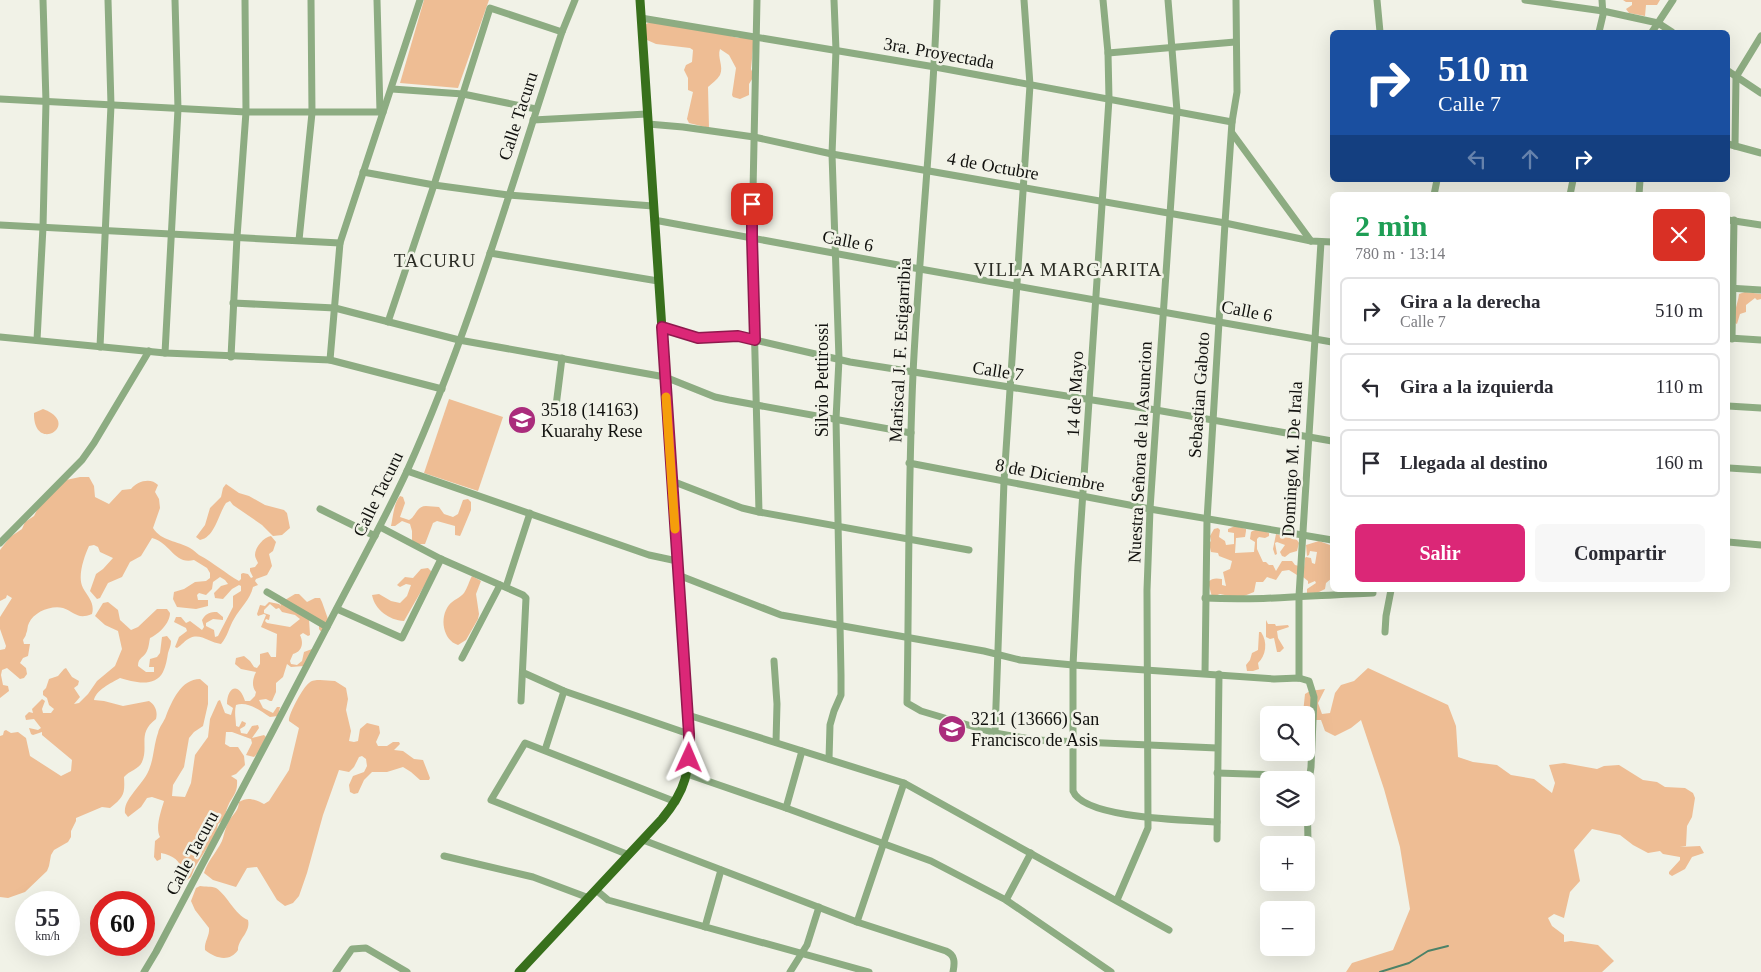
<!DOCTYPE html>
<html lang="es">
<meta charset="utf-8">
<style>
:root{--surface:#fff;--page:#f7f7f7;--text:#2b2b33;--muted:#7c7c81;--line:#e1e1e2;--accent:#db2777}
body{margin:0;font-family:"Times New Roman",serif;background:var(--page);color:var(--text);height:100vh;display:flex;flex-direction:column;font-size:19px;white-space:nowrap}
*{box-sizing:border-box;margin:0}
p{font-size:16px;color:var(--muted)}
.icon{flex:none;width:28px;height:28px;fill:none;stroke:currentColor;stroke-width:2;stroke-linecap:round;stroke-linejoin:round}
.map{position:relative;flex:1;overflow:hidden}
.drawer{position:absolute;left:1330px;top:192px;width:400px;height:400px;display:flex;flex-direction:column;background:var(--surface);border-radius:8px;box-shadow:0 5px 20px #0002}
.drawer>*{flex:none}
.hud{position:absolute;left:1330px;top:30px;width:400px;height:152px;border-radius:8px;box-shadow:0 5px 20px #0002;background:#1a4fa0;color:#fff;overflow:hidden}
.tools{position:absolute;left:1260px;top:706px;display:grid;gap:10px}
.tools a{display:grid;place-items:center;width:55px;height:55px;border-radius:8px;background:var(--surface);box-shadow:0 5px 20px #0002;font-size:25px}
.speed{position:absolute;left:15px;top:891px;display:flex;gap:10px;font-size:25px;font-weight:700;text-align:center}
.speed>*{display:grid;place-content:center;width:65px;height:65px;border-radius:50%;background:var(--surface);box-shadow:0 5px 20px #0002;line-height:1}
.speed small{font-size:12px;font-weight:400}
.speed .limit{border:8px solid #d22;background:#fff;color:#111}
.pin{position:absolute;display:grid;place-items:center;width:42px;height:42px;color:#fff;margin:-21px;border-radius:10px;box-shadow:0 2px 8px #0006}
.me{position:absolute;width:55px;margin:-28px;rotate:1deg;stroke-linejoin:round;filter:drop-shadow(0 0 4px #0008)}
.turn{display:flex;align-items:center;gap:18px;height:105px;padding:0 25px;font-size:22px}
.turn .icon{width:65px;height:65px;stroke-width:2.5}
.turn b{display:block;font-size:35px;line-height:42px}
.lanes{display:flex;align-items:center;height:48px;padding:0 25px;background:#0003;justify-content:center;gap:25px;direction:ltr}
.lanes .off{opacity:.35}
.round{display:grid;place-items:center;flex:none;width:52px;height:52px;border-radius:8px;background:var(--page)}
.head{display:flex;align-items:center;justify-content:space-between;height:85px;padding:0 25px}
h1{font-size:30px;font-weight:600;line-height:38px;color:#1e9e55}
.primary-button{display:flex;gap:10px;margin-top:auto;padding:10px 25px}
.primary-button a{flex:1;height:58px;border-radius:8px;background:var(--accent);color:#fff;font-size:20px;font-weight:600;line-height:58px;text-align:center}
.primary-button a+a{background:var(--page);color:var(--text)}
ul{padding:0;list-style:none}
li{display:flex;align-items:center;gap:15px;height:68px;margin:0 10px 8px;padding:0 15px;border:2px solid var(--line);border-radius:8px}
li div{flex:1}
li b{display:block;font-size:19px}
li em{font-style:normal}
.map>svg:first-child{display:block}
.green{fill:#eebd94;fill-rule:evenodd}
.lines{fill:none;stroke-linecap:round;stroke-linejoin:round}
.stream{stroke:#4c8268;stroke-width:2}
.minor{stroke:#8dac82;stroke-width:7}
.major{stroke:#38701c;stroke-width:9}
.route-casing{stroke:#8e194d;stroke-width:12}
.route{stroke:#db2777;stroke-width:9}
.slow{stroke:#f59e0b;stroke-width:9}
.labels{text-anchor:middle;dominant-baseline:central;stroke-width:5;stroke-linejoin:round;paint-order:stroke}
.street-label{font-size:18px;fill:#11110e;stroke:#f1f2e7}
.poi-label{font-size:18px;fill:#11110e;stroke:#f1f2e7;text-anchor:start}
.neighbourhood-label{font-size:19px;letter-spacing:1px;fill:#2b2c24;stroke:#f1f2e7}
</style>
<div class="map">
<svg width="1761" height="972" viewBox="0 0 1761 972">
<rect width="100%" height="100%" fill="#f1f2e7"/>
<g class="green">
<polygon points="424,0 489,0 458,88 400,83"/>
<polygon points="1623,0 1660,0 1657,5 1646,5 1645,16 1629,13 1626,9 1632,5 1632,2 1626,2"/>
<path d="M648 23H655L719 33 738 38H754L751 69 754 76 749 84V95L740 99 733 97 732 95 736 68 729 55 720 49C717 58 724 66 720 75 717 80 712 83 708 87L709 128 689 123 687 119C689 110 691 101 693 92L688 90V78L684 70 686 65 692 62 693 50 690 48 656 44 647 40 644 36 646 24Z"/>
<path d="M1745 292 1761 294V299L1757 300 1755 298 1746 305V312L1740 314 1737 324 1735 323C1733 313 1738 303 1739 294Z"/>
<polygon points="449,399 503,417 478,491 424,473"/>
<path d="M43 409C83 424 33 455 34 413Z"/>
<path d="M80 477H89L94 486 95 497 109 504 122 490 131 489C137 481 151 477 158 485L155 492 159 499 160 508 153 528C161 541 178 541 190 548 194 550 196 553 199 555 214 563 225 573 239 581L241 579V574L243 573 248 574 251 578 253 577 250 571V568L255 567 258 563C257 560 255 558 255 555 255 547 264 537 271 536L276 542 273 551 269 554 272 566 267 575 256 579 255 581 258 585 253 587C250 600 240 608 234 619 229 627 228 636 221 644 210 643 201 633 190 638 185 640 182 645 177 648L175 647 179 637 187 631 186 628 174 622 176 617H181L186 623 190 621 202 630 204 627 202 620C206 613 210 612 217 612L223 617V620L213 619 206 623V626L214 630 215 637 218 636 233 607V596L241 591V586L239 585 232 589 223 599 215 598 214 593 221 586 228 584 225 580 220 577 213 582 212 589 206 595 199 593 197 595 198 600H208V606L196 609 177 607 173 599 174 592 184 589 195 582 206 581 210 578V573L207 568 194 560C174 565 171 543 152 538L141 556 130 562 122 577 108 583 100 598 97 599 90 591 96 574 103 569 113 558 100 552 98 547 94 545 89 546C84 557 77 577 83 588 88 597 95 603 92 614 77 620 75 612 63 608 51 605 34 612 29 623 27 626 28 630 26 634 26 636 24 638 23 640L24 644H30L28 656 23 658 20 663 26 668 27 674 24 678 20 679 7 668 2 670 1 675 3 685 8 686 9 691 0 698V650L5 649 6 646 0 629V617L12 598 7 595 6 598 0 601V550L10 537 22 529 25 522 34 516 40 504 66 480Z"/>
<path d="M226 484 239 493 249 496 265 505 284 510 287 513 290 528 282 535 273 536 262 525 233 505 230 501 226 503C218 515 215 537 200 540L196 537 205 525 210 508 221 497 223 488Z"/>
<path d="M400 496 403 497 405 503 400 517 409 520C416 517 416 506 426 506 430 506 435 507 439 507L444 514 453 517 458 514 463 500 468 499 471 502V510L461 534 460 536 455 535V526L437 521 433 523 425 544H416L412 540V531L410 524 402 521 395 526H391C393 517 394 502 400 496Z"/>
<path d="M1235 526 1246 529V531L1245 537 1236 538 1235 553 1254 552 1255 542 1250 539 1251 532C1256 528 1264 531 1269 533V536L1265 538 1259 537 1257 539V549L1263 562H1266L1269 565H1273L1276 571 1282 561H1292L1295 565 1299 566 1297 575 1289 570 1282 571 1276 580 1267 577 1263 582H1256L1254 592 1239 598 1220 594 1212 597 1208 582C1212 578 1216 578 1222 579V585L1226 586 1223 572 1230 569 1232 561 1219 556 1218 553 1211 552 1209 543 1211 541 1210 536 1214 529 1218 528 1220 530 1219 537 1225 541 1226 545 1234 544V533L1228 532V529Z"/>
<polygon points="1276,534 1297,540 1299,543 1297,551 1290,553 1285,557 1282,556 1280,552 1285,545 1277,542 1275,543 1277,554 1275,555 1273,549"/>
<polygon points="1319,541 1330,545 1332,543 1332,578 1326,583 1325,589 1317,593 1307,593 1307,589 1316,583 1315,581 1308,584 1308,581 1303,577 1305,558 1306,557 1311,558 1312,563 1315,564 1317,552 1310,551 1309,555 1307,556 1306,545"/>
<path d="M428 568 431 571V574L404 621C389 620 375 610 372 595L379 594 391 601 400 603 407 596 411 585 406 584 400 587 397 585 405 577 413 578 421 569Z"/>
<path d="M472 576 481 581 476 594 479 614 478 619 466 640 458 645C443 640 439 618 449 605 453 600 460 598 464 593 468 587 469 581 472 576Z"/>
<path d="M295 594H299L307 602 315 598H320L322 602 328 619 322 633 319 629V625L309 619 310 635 308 636 303 633 300 635C304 643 302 652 293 654L290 661 291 664 297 665 302 661 304 652 312 649V652L304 666 291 667 287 664 283 677 276 683V692L272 701H270L266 699 259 700 263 708 273 713 277 707H280L278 716 270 717C261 711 248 701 236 705 234 713 236 719 236 726L239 727 242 721 246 723 245 726 240 729 241 733 247 734 252 726 258 725 259 728 252 738 264 735 266 737 258 753 254 757 246 755 252 743 251 739 232 732H226L225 744 230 747H238L244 756 245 765 236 774 231 776 237 780C238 794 232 796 228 806 225 813 225 820 218 824L216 834 195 867 191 877 187 880 182 882 180 879C185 864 176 856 161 853V859L157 861 154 857 155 841 160 837C155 828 161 811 164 801L152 797 147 798 141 807 128 817 125 813C123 798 145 784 150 767 154 756 154 744 158 733 159 727 164 722 166 716 172 701 181 679 200 679L208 686V704L203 726 194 732 189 738 184 767 173 785 172 796 185 797 191 783 195 755 208 737 210 719 218 701 220 700 225 713 231 715 233 708 227 704C227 687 239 681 245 701H250L255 696 256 692C251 686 253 678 256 672L241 669 235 664 236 658 244 656 250 661 254 667 257 668 260 664V654L268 652 271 657H276L277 634 261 627 266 615 264 614 258 616 257 614 260 605 265 606 269 602 279 604 281 606 280 603ZM270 604 276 609 279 608 282 612 295 615 300 619 290 627 267 623 265 621 266 619 269 620 270 615 264 613V610Z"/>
<path d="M108 602 118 610 120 620 131 630 138 627 157 609H167L170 613C170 623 159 634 150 638 149 642 149 647 147 651 144 658 138 657 138 666L146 672H154V667H149L150 659 157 657 160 653 162 637 167 636 171 641C171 646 169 649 168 653 167 659 166 666 163 672 155 688 133 682 120 678 111 683 96 690 94 700L104 701 123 706 149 701C155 705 158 711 156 719 137 733 149 746 142 762 139 769 129 771 124 777 125 794 124 797 110 808L102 807 76 818V821L71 831V837L68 842 54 850 51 855 49 866 47 871 25 892 8 898 0 897V736L3 735 4 731 6 730 11 733 18 732 26 738 30 756 61 776 71 771 72 760 42 735V732L33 735 31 734 29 728 38 730 41 728 34 719 26 720 25 716 29 712 33 713 32 709 42 699 45 701 42 709 43 713H51L54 709 49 705 47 698 43 695V691L46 688 49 679 58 676 64 669 66 668 72 677 79 681 78 685 74 688 80 697 74 704 79 703 88 694 97 681 115 666 122 649 118 631 105 625 95 616 103 603Z"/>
<polygon points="1266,620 1268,624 1275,624 1276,626 1288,625 1289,627 1277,631 1278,638 1284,648 1280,652 1277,652 1274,638 1270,639 1266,637"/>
<path d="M1259 632H1261C1268 642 1266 656 1258 663L1259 669 1253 671H1247L1246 665 1250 660 1252 653 1258 650Z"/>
<polygon points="1368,668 1448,705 1456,726 1458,757 1473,762 1497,765 1511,775 1534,779 1552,793 1555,783 1549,765 1564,763 1597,769 1604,766 1619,765 1643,780 1657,782 1665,787 1685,788 1693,793 1695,798 1692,817 1687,826 1686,846 1680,847 1700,846 1704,853 1692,857 1685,869 1672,876 1669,874 1669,872 1680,860 1680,857 1663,854 1660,851 1648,853 1633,845 1620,835 1592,829 1574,850 1580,881 1570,892 1564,918 1554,914 1548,918 1552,926 1564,935 1564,942 1571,941 1598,945 1614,961 1602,972 1346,972 1352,963 1393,950 1410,909 1400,847 1384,789 1361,720 1351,728 1335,736 1325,731 1321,720 1306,720 1306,715 1304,715 1303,713 1305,694 1310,691 1325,689 1318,703 1322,714 1330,713 1335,693 1341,685 1354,681"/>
<path d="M320 680 335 681 346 688 348 699 346 710 351 731 349 741 354 742 358 741 360 729 367 723 379 726 380 733 376 742 378 746H387L393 742H399L400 744 394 750 403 751 414 759 423 760 430 778 429 780H420L411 772 403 767 387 772H372L364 780 358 793 354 794 350 792 349 785 353 776 364 772 367 766 366 759 362 756 359 757 354 767 349 772 339 770 323 815 307 873 299 896 293 903 285 906 277 900 257 867 247 868 236 887 213 880 204 873C207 861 221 847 223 838 225 831 226 826 230 819 235 812 238 811 239 802 248 796 256 800 264 804L269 801 289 770 299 728 289 721C288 715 303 687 309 683 312 680 316 680 320 680Z"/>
<path d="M200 886C205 887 212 886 216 888 228 896 234 914 248 920 251 932 238 939 238 950 230 962 216 959 205 950 204 941 210 936 209 928L195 910 191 901 196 888Z"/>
</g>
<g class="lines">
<polyline class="stream" points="1380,972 1409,963 1428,951 1448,946"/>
<g class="minor">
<polyline points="377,0 380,112"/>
<polyline points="757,0 752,238 759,512"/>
<path d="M937 0C933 125 919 249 913 374 908 483 909 593 907 703L921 711 995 733 1036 740 1217 748"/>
<path d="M1103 0 1108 53 1109 99 1078 567 1073 665V791C1084 819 1189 820 1217 822"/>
<polyline points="1377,0 1380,32"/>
<polyline points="1525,0 1603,11 1658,23 1672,32"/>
<polyline points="641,18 935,67 1232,122"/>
<polyline points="1599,32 1603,15 1602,0"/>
<polyline points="1652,32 1673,0"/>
<polyline points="1108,53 1235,42"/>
<polyline points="1728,71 1761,93"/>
<polyline points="392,89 463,94 536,109"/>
<polyline points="0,99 246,112 383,112"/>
<polyline points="533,120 647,114"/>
<polyline points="648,124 683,127 754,137 832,154 1225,223 1311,241 1332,242"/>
<polyline points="1232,133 1311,241"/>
<polyline points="1728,144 1761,153"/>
<polyline points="1735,146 1736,77 1761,36"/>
<polyline points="363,172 434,185 508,195 653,206"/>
<polyline points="1434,195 1437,180"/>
<polyline points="1570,195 1573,180"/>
<polyline points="1639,195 1640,180"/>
<polyline points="654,220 920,269 1332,342"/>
<polyline points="1728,220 1761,225"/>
<polyline points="0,225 340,243"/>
<polyline points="299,240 312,113 311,0"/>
<polyline points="490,253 658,281"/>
<polyline points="1728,288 1761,290"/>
<polyline points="233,303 335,308 459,340 665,377 715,397 729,400 911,433"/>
<polyline points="388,322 434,185 490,8 562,32"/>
<polyline points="662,327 692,337 738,336 850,362 1156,410 1332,441"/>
<polyline points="0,337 165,353 330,360 442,389"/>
<polyline points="1729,338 1761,340"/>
<polyline points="1732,339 1734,220"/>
<polyline points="37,340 43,227 46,102 43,0"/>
<polyline points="100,347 111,105 108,0"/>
<polyline points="165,353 178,109 175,0"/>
<polyline points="231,357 237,237 246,112 245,0"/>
<polyline points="330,360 340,243 420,0"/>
<polyline points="1728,406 1761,408"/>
<polyline points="555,414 562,358"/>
<polyline points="909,463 1150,509 1332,540"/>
<polyline points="1729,468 1761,470"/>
<polyline points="407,471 649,555 677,561"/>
<polyline points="672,481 742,508 759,512 969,550"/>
<polyline points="320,509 375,536"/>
<polyline points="380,527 441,559 523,595 526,598 521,701"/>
<polyline points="1728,542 1761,545"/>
<polyline points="0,543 82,460 94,443 149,351"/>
<polyline points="678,575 781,615 984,651 1020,660 1073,665 1274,679 1299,678 1309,681 1314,697 1311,767 1307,797 1308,841 1307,871"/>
<polyline points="506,587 530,513"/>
<polyline points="267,592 327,627"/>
<path d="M1205 598C1261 601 1317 595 1373 593"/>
<polyline points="337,609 402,638 441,559"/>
<polyline points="1385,632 1386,616 1391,590"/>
<polyline points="462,658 500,585"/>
<polyline points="774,661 777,704 776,742"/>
<polyline points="524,673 564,691 689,734"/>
<polyline points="1205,673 1207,520 1225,223 1232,122 1237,92 1236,0"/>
<polyline points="1299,678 1299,596 1321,242"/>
<polyline points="688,715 904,783 1169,930"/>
<polyline points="995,733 1004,481 1030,85 1024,0"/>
<polyline points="545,750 564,691"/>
<polyline points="829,759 830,725 834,711 841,695 841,675 836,419 839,359 832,154 836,50 834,0"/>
<polyline points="1217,773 1283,775 1305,780"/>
<polyline points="687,774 786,808 931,861 1006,900 1111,972"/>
<polyline points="786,808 802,751"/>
<polyline points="1217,839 1219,674"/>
<path d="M643 840 857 922 946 951C955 955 955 962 953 972"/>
<polyline points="629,855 491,800 525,743 676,802"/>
<polyline points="444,856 533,877 589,898"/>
<polyline points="596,890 608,900 869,972"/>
<polyline points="1006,900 1031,853"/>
<polyline points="1117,900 1148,828 1147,590 1150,509 1177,111 1168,0"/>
<polyline points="857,922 904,783"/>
<polyline points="705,927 721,870"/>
<path d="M144 972 156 952C213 844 270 737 326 629 353 576 382 525 407 471 471 329 513 179 562 32L575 0"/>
<polyline points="336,972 352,949 366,948 407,972"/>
<polyline points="790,972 807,945 819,907"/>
</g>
<path class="major" d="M519 972 662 819C687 789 689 772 689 734L640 0"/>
</g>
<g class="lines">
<defs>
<polyline id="route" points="689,758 689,734 662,327 698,338 738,336 755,340 752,238 752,204"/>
</defs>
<use href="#route" class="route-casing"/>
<use href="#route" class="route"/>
<polyline class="slow" points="666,397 675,529"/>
</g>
<defs>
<symbol id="school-disc" viewBox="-11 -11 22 22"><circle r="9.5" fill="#aa2c7c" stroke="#f1f2e7"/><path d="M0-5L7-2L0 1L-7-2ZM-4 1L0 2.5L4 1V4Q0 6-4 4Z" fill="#fff"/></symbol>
</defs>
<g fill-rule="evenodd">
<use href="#school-disc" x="506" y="404" width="32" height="32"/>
<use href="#school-disc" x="936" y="713" width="32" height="32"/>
</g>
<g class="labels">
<g class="street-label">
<text transform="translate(939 53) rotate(10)">3ra. Proyectada</text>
<text transform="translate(518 116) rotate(-72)">Calle Tacuru</text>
<text transform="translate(993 166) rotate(10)">4 de Octubre</text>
<text transform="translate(848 241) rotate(11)">Calle 6</text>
<text transform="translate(1247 311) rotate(11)">Calle 6</text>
<text transform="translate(900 350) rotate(-87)">Mariscal J. F. Estigarribia</text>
<text transform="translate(998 371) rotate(9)">Calle 7</text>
<text transform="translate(822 380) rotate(-90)">Silvio Pettirossi</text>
<text transform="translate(1075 394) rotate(-87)">14 de Mayo</text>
<text transform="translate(1199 395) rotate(-86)">Sebastian Gaboto</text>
<text transform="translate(1140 452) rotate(-87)">Nuestra Señora de la Asuncion</text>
<text transform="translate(1292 459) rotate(-87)">Domingo M. De Irala</text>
<text transform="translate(1050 475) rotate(11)">8 de Diciembre</text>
<text transform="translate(378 494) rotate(-64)">Calle Tacuru</text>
<text transform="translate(192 853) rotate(-62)">Calle Tacuru</text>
</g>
<g class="poi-label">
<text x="541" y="410">3518 (14163)<tspan x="541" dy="21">Kuarahy Rese</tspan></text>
<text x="971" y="719">3211 (13666) San<tspan x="971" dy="21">Francisco de Asis</tspan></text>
</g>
<g class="neighbourhood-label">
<text x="435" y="260">TACURU</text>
<text x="1068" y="269">VILLA MARGARITA</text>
</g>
</g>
</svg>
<div class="tools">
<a><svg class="icon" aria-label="search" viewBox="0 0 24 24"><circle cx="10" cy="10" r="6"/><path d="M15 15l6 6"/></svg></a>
<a><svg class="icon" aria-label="layers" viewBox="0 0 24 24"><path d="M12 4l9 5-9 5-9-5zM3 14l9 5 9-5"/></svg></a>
<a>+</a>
<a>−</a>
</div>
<div class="speed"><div>55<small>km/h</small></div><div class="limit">60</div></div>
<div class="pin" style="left:752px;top:204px;background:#d93025"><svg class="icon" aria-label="arrive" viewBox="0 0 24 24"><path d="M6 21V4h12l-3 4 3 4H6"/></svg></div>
<svg class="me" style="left:689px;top:758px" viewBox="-20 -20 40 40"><path d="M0-17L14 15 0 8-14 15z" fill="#db2777" stroke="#fff" stroke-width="4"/></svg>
<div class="hud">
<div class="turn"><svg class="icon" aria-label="right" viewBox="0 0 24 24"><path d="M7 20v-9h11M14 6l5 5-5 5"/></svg><div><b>510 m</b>Calle 7</div></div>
<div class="lanes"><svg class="icon off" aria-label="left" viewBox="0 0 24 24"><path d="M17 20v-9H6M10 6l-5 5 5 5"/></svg><svg class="icon off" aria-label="ahead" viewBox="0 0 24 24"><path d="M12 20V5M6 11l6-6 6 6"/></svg><svg class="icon" aria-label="right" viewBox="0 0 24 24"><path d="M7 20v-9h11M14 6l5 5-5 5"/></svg></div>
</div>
<section class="drawer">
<div class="head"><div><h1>2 min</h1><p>780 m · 13:14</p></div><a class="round" style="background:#d93025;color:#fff"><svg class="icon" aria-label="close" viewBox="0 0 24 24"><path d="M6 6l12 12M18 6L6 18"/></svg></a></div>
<ul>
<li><svg class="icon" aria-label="right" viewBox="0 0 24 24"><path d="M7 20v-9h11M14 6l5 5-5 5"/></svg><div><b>Gira a la derecha</b><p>Calle 7</p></div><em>510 m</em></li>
<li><svg class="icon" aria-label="left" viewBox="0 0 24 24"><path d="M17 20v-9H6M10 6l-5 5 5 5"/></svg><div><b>Gira a la izquierda</b></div><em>110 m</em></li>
<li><svg class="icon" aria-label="arrive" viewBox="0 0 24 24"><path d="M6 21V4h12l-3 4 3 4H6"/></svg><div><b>Llegada al destino</b></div><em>160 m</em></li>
</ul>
<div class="primary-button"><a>Salir</a><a>Compartir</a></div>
</section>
</div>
